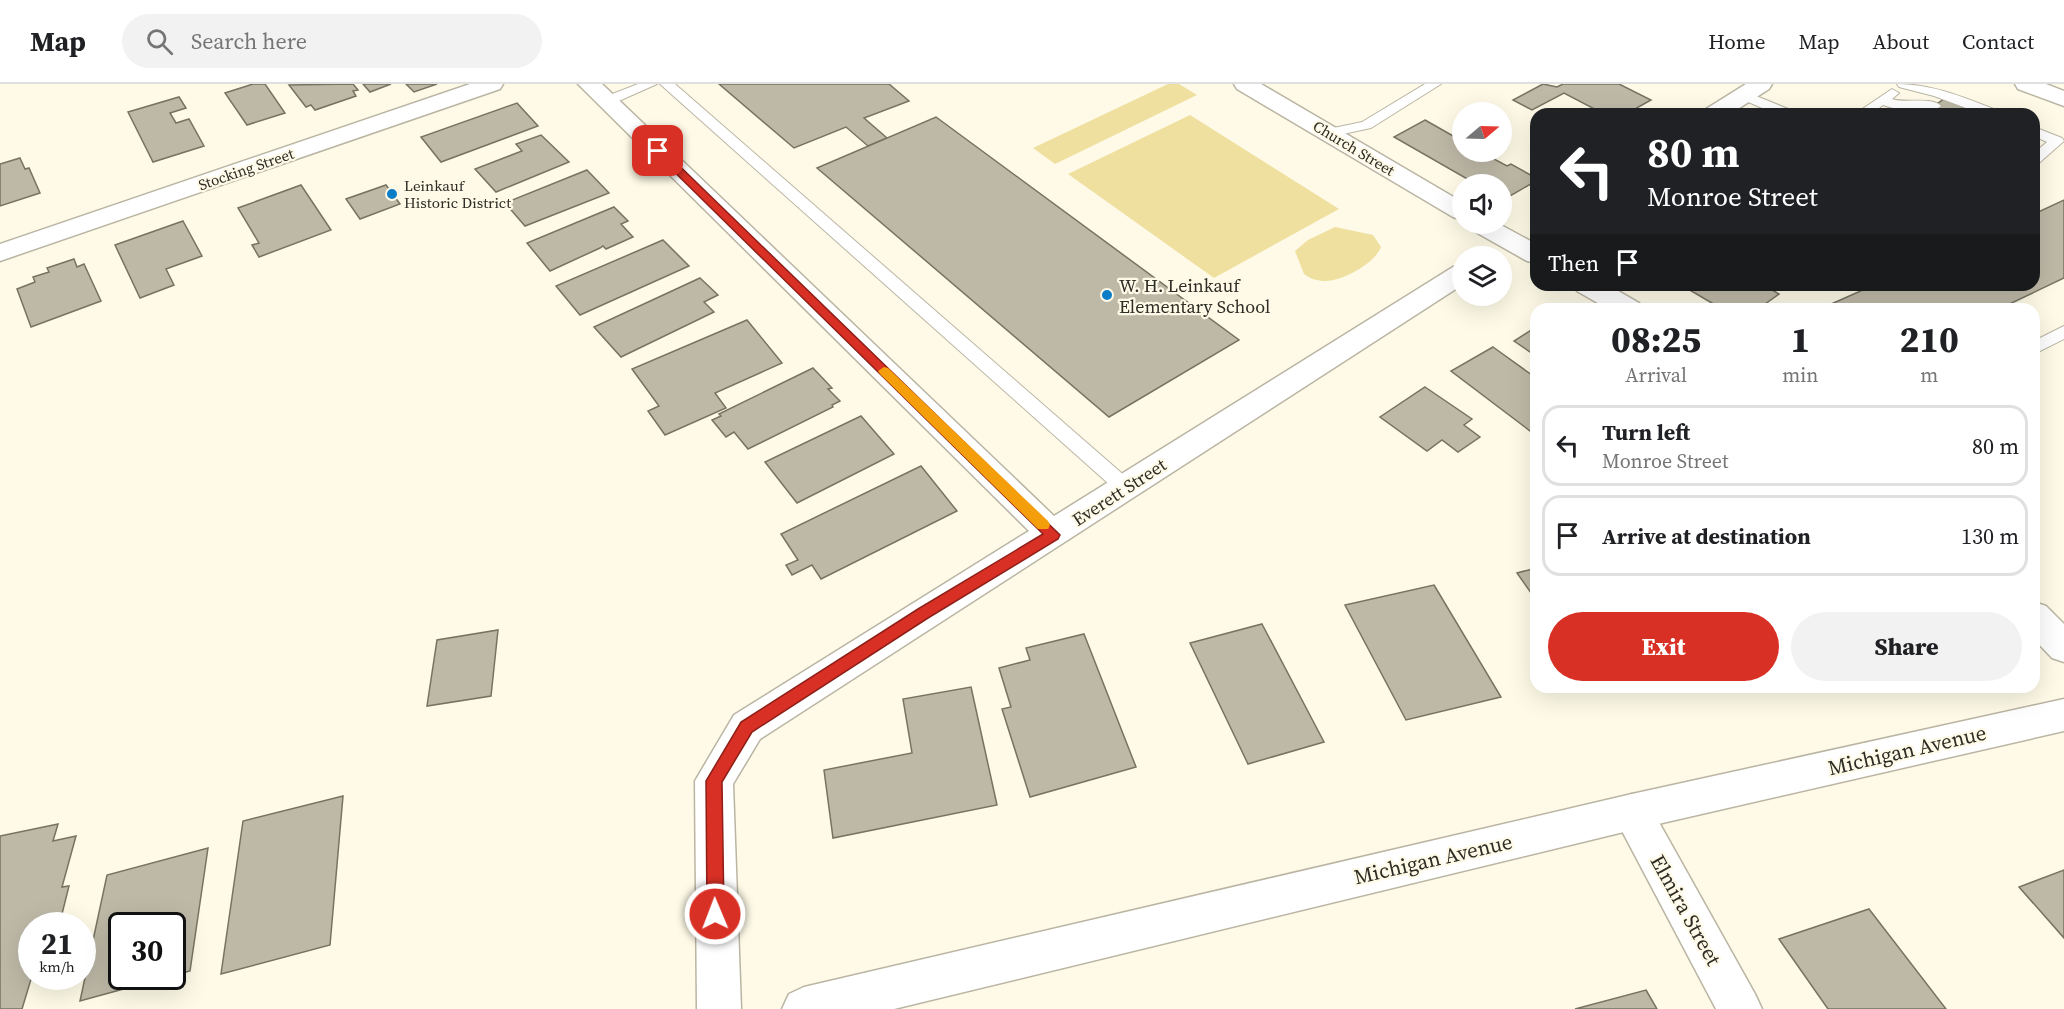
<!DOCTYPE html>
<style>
:root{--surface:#fff;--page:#f2f2f2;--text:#202124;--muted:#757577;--line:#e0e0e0;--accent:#d93025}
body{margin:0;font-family:"Source Serif 4",serif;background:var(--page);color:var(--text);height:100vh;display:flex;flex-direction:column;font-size:22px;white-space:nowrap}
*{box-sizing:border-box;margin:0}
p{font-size:20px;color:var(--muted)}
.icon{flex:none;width:33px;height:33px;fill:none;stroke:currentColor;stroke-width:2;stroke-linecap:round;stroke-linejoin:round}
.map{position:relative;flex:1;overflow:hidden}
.sheet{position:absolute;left:1530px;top:219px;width:510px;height:390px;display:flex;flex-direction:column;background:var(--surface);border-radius:18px;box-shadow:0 6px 24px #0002}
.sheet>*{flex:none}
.banner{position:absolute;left:1530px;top:24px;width:510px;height:183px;border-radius:18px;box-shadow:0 6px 24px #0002;background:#202124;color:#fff;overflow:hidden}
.needle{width:39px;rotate:71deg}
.buttons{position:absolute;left:1452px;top:18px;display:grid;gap:12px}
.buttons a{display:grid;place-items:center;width:60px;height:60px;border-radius:50%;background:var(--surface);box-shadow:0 6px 24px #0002;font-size:30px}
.speed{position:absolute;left:18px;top:828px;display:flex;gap:12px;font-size:30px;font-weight:700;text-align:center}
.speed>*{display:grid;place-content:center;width:78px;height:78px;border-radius:50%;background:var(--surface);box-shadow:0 6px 24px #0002;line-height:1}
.speed small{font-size:15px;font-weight:400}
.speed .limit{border:3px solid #111;border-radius:9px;background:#fff;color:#111}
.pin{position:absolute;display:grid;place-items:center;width:51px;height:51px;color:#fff;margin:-26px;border-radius:12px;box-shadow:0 3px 9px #0006}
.me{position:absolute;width:66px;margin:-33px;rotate:359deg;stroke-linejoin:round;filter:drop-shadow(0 0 4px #0008)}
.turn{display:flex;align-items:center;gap:21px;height:126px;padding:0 18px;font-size:27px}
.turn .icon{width:78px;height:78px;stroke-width:2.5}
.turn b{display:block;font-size:42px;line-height:51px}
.then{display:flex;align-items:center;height:57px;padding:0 18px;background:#0003;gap:12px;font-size:22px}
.eta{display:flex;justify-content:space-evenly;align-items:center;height:102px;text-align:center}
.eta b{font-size:36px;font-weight:800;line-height:42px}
.button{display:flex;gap:12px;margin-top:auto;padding:12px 18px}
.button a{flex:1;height:69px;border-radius:36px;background:var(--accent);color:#fff;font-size:24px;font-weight:800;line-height:69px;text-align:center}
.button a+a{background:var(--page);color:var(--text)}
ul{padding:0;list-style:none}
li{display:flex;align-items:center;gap:18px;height:81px;margin:0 12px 9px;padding:0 6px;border:3px solid var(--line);border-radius:18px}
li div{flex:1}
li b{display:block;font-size:22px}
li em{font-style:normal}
header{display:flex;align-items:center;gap:36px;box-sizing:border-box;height:84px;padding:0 30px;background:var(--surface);border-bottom:2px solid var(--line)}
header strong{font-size:28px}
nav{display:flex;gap:33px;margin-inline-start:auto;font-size:21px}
.search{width:420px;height:54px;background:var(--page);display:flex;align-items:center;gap:15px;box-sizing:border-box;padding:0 21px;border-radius:33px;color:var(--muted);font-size:22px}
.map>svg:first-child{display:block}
.green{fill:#efe0a0}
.building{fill:#beb9a7;stroke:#777362;stroke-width:1.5}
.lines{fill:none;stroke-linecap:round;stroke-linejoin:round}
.service-casing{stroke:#bab5a3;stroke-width:2}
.minor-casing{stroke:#bab5a3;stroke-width:3}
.secondary-casing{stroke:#bab5a3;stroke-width:3}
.primary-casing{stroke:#bab5a3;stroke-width:3}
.service{fill:#fff;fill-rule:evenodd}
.minor{fill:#fff;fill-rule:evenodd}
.secondary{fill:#fff;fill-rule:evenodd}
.primary{fill:#fff;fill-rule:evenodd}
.route{fill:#d93025;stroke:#8d1f18;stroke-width:1.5}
.slow{fill:#f59e0b}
.poi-dot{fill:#0c7dc7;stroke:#fefae7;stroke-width:2}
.labels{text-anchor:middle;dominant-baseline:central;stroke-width:4.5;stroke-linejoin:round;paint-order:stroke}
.far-street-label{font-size:15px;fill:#2d2c25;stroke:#fefae7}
.far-poi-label{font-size:15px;fill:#2d2c25;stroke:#fefae7;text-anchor:start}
.poi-label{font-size:18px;fill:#2d2c25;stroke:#fefae7;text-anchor:start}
.street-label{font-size:18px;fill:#2d2c25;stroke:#fefae7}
.near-street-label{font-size:21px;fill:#2d2c25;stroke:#fefae7}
</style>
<header>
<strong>Map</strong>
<div class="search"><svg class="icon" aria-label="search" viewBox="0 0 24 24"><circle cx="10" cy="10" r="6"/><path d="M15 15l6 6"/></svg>Search here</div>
<nav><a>Home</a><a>Map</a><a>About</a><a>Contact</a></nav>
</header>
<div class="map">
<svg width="2064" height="925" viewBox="0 0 2064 925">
<rect width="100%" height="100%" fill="#fefae7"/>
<g class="green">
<polygon points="1168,0 1179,0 1197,11 1055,80 1033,64"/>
<polygon points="1190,31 1339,125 1214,194 1068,90"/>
<path d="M1335 143 1373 151 1381 163C1374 180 1344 196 1326 197 1317 197 1311 195 1304 190L1295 167 1308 156Z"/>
</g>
<g class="building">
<polygon points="253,0 265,0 285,29 247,41 225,9"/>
<polygon points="353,0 358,6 353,7 356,12 315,26 311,21 306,23 289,1"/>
<polygon points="363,0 391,0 370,8"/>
<polygon points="406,0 437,0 414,8"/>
<polygon points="719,0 889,0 909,17 864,34 887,54 868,62 846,43 794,64"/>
<polygon points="1543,0 1557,3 1563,0 1619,0 1651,16 1626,30 1604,30 1564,9 1532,26 1513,16"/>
<polygon points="179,13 186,24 170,29 176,39 189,35 204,62 153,78 128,28"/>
<polygon points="1944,15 1980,30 1921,30"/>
<polygon points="517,19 538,42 441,78 421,53"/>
<polygon points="936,33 1239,256 1109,333 817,84"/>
<polygon points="1425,36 1462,57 1462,68 1481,68 1507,82 1511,80 1536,94 1536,97 1503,116 1502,100 1476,100 1394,53"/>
<polygon points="541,51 569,78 496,108 475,85 522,67 516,60"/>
<polygon points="20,74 25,85 29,84 40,109 0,122 0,80"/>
<polygon points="587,86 609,109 525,142 505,119"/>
<polygon points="301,101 331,146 259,173 252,161 259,159 238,124"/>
<polygon points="386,101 400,120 360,135 346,115"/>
<polygon points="2064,116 2064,194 1999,225 1820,225 1874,201 2034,201 2034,130"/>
<polygon points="614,123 628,137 621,140 633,153 606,165 603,162 600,164 550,187 527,159"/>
<polygon points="183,137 202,172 166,185 174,201 140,214 115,161"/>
<polygon points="663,156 689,182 580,231 556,202"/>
<polygon points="74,175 77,183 84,180 101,217 31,243 17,205 35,198 33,193 49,188 47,184"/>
<polygon points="700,194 718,211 704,218 714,228 621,273 594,243"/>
<polygon points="1681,201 1764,201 1779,210 1758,225 1722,225"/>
<polygon points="747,236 782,279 715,309 726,324 665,351 648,327 659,322 632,285"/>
<polygon points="1536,243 1536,272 1514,257"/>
<polygon points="1493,263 1536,294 1536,349 1534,350 1451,287"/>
<polygon points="813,284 832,304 828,305 840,317 832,321 833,323 748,365 734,348 726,353 712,336 721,332 719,330"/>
<polygon points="1425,303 1472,335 1464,341 1480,353 1458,368 1442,356 1427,367 1380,333"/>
<polygon points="861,332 894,370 797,419 765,378"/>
<polygon points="921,382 957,427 821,495 812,481 792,491 786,481 798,476 781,450"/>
<polygon points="1536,484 1536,516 1517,489"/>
<polygon points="1434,501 1501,613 1406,636 1345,521"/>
<polygon points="1262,540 1324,658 1248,680 1190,559"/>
<polygon points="498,546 491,612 427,622 437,556"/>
<polygon points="1084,550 1136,683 1030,713 1002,625 1011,623 999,584 1030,576 1026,564"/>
<polygon points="971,603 997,721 833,754 824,686 912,669 903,615"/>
<polygon points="343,712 330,861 221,890 243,737"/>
<polygon points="58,740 53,757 76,752 62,803 69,802 59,842 32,842 32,892 22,925 0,925 0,752"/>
<polygon points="208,764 190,887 172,892 172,842 122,842 122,892 171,892 80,917 107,791"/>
<polygon points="2064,786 2064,854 2019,803"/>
<polygon points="1869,825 1946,925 1828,925 1779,855"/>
<polygon points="1646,906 1657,925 1575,925"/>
</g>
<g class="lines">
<defs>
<g id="service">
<polygon points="638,0 657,0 612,20 602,20 600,17 602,14"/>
<polygon points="660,0 675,0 1133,399 1135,404 1133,409 1126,411 1119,409"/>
<polygon points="1425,0 1441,0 1371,44 1329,53 1322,49 1324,46 1362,38"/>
<path d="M1897 0C1934 0 1965 14 1999 27L2001 30H1982L1934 12 1899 3Z"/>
<path d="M1892 5 1899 9 1892 15C1906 20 1930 12 1941 22 1931 31 1896 26 1883 21L1871 30H1855Z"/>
<polygon points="1744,7 1793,27 1795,30 1776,30 1739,14 1737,11 1739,8"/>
<polygon points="2034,43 2062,54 2064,57 2039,79 2034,80 2034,69 2047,58 2034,52"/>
<polygon points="2064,242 2064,255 2034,270 2034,257"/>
</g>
<g id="minor">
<polygon points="470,0 503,0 500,5 0,177 0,160"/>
<polygon points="578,0 602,0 1054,432 1453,183 1462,181 1462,201 760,655 733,700 741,925 697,925 695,697 734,631 1029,447"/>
<polygon points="1234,0 1261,0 1462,118 1462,136 1453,133 1237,5"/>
<polygon points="1746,0 1772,0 1769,5 1730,30 1702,30 1706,25"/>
<polygon points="1468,140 1499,140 1536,160 1536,179 1527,177 1472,146"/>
<polygon points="1573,201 1608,201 1639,219 1643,225 1608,225 1577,207"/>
<polygon points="2034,518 2046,522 2064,540 2064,578 2052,574 2034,555"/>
<polygon points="1632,710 1646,715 1755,910 1762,925 1716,925 1612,728 1618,715"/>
</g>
<polygon id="secondary" points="2064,615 2064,647 1632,746 894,925 782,925 789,910 804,903 1632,710"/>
<polygon id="primary" points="2015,0 2046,0 2064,7 2064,22 2018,5"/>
</defs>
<use href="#service" class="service-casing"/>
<use href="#minor" class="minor-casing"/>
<use href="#secondary" class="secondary-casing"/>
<use href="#primary" class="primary-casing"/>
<use href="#service" class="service"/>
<use href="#minor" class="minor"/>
<use href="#secondary" class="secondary"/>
<use href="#primary" class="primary"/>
</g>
<polygon class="route" points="655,65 662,65 1060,451 1058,455 928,534 752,648 722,698 724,830 721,836 715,839 709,836 707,830 706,697 741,638 918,525 1043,450 655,69"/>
<polygon class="slow" points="884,283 888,284 1048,437 1050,441 1048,445 1038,445 880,290 878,287"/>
<g class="poi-dot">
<circle cx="392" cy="110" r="6"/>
<circle cx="1107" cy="211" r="6"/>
</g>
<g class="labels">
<g class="far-street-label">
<text transform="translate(1354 64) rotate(31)">Church Street</text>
<text transform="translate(246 85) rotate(-19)">Stocking Street</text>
</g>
<g class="far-poi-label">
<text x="404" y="101">Leinkauf<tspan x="404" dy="17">Historic District</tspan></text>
</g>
<g class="poi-label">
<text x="1119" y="201">W. H. Leinkauf<tspan x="1119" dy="21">Elementary School</tspan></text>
</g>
<g class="street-label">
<text transform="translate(1119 408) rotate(-33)">Everett Street</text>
</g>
<g class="near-street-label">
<text transform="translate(1907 666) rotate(-13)">Michigan Avenue</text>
<text transform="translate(1433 775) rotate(-13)">Michigan Avenue</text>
<text transform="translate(1686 826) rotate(61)">Elmira Street</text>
</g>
</g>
</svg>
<div class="buttons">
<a><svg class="needle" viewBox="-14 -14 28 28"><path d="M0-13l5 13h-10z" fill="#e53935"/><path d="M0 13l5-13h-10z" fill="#757577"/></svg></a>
<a><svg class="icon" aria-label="sound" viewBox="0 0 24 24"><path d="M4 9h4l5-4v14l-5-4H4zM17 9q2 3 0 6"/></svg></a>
<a><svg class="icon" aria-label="layers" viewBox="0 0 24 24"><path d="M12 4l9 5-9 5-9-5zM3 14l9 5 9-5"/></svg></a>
</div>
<div class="speed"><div>21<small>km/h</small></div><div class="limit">30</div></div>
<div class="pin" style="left:658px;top:67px;background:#d93025"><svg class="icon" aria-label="arrive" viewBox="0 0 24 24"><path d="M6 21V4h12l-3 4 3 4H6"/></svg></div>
<svg class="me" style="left:715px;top:830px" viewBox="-20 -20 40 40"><circle r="17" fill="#d93025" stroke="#fff" stroke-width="3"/><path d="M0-11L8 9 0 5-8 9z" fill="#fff"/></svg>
<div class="banner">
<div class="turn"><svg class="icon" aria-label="left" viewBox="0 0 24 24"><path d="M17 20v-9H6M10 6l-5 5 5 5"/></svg><div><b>80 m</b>Monroe Street</div></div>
<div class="then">Then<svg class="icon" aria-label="arrive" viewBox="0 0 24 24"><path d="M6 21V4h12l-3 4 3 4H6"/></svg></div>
</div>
<section class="sheet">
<div class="eta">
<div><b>08:25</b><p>Arrival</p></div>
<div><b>1</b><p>min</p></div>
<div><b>210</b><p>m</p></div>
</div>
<ul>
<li><svg class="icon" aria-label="left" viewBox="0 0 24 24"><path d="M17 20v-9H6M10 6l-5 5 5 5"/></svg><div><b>Turn left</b><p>Monroe Street</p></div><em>80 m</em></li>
<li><svg class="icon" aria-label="arrive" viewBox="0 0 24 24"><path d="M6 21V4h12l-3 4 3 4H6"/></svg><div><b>Arrive at destination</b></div><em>130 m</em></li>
</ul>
<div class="button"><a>Exit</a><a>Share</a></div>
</section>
</div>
